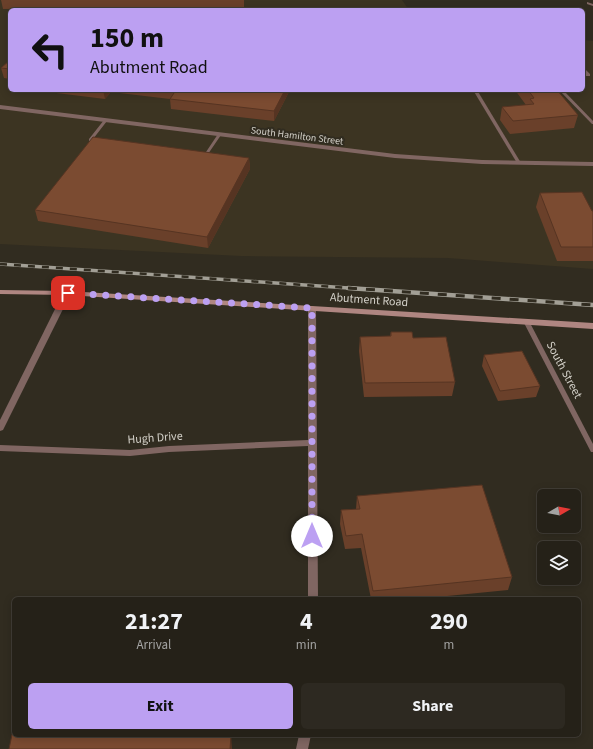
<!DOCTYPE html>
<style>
:root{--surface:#252118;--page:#2d2921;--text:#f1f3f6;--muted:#a3a3a2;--line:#423e37;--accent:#bca0f2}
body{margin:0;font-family:"Source Sans 3",sans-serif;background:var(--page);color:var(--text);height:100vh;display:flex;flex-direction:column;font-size:15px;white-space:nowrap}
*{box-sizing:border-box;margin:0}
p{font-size:13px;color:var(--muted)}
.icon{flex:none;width:22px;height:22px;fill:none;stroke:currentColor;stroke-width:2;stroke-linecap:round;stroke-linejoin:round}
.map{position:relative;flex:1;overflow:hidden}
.panel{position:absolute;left:12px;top:597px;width:569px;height:140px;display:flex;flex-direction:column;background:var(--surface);border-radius:6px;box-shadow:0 2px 10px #0003,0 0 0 1px var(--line)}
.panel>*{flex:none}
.banner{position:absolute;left:8px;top:8px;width:577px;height:84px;border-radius:6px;box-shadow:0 2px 10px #0003,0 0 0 1px var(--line);background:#bca0f2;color:#111;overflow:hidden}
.needle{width:26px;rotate:80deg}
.controls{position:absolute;left:537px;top:489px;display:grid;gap:8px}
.controls a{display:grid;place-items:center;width:44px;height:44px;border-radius:6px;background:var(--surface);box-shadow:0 2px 10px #0003,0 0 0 1px var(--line);font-size:20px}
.pin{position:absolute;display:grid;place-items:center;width:34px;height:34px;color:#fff;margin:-17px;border-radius:8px;box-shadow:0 2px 6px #0006}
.me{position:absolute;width:44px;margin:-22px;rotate:0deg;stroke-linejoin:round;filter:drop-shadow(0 0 3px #0008)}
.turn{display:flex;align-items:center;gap:14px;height:84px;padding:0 16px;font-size:18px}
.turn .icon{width:52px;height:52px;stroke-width:2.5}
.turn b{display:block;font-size:28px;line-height:34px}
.eta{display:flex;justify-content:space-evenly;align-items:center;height:68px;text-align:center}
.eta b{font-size:24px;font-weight:700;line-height:28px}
.button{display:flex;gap:8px;margin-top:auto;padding:8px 16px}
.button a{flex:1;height:46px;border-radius:6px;background:var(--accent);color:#111;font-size:16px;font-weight:700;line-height:46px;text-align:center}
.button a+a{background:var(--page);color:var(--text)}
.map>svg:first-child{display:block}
.built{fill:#3c3422}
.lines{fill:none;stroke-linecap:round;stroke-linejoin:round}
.service{fill:#806662;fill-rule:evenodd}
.minor{fill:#806662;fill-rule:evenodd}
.secondary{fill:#af8681;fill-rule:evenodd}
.rail-far1-casing{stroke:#a29f95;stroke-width:3.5}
.rail-casing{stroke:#a29f95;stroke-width:4.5}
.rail-far1{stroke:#312c20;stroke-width:2.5;stroke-dasharray:7;stroke-linecap:butt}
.rail{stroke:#312c20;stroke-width:3;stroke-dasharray:9;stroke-linecap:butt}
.wall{fill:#6a402a}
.shaded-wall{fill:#563422}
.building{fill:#7b4b31;stroke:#563422}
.route{stroke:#bca0f2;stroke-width:7;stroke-dasharray:0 12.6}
.labels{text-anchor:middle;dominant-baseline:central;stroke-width:4;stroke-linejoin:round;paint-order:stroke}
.far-street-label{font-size:10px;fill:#d4d1c9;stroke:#312c20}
.street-label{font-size:12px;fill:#d4d1c9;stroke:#312c20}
</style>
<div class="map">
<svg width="593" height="749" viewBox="0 0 593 749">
<rect width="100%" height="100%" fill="#312c20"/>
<polygon class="built" points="0,0 402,0 409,10 10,10 10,90 583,90 583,40 593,41 593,269 448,258 241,256 0,244"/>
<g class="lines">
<g class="service">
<polygon points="587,2 593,4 593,6 587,4"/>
<polygon points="583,67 590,74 590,76 583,76 583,74 586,74 583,70"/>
<polygon points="473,90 477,90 521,163 520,164 518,164 517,163"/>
<polygon points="559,90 563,90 593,121 593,124 592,124"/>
<polygon points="104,120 107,121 93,139 98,140 98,142 89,141 89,139"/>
<polygon points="218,134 221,135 208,154 200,154 200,152 206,152"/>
<polygon points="526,319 529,321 593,444 593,452 591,452 523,321"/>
</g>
<g class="minor">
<polygon points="0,105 395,154 482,160 593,162 593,166 482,164 395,158 0,109"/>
<polygon points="64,291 70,291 71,293 4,428 3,430 0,431 0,420"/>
<polygon points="309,306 312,306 316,308 318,599 308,599 308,446 169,452 130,456 0,451 0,445 130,450 169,446 308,440 308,308"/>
<polygon points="299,735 311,735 308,749 296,749"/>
</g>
<polygon class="secondary" points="0,290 67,291 593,323 593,329 67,295 0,294"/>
<defs>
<polyline id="rail-far1" points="0,264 363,289"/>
<polyline id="rail" points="348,288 593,305"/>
</defs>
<use href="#rail-far1" class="rail-far1-casing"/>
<use href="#rail" class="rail-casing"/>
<use href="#rail-far1" class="rail-far1"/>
<use href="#rail" class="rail"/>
</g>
<g class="wall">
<polygon points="1,0 244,0 244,7 3,9"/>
<polygon points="10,60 10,79 4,78 1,68"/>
<polygon points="32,90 290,90 274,121 171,109 170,99 111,92 105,99"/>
<polygon points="515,90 557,90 578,115 574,128 510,134 500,120 502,107 526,105"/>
<polygon points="249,158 250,169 208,248 38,221 35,210"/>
<polygon points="540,193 593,211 593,261 557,261 536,207"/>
<polygon points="391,332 413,338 455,382 452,396 364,397 359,351 360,337 390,336"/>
<polygon points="484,355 540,386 536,397 498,401 482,366"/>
<polygon points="357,496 512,577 508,590 417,599 371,599 361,548 345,549 340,524 341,510 356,509"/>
</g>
<g class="shaded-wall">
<polygon points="103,90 110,90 111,92 105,99"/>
<polygon points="285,90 290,90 274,121 274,111"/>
<polygon points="249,158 250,169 208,248 207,237"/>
<polygon points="231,736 232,747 232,749 230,749"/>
</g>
<g class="building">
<polygon points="10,60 10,69 1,68"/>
<polygon points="176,90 285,90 274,111 170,99"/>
<polygon points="528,90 557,90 578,115 513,121 502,107 534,104 530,99 534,98"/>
<polygon points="93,137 249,158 207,237 35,210"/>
<polygon points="582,192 592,211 593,211 593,247 561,247 540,193"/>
<polygon points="391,332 412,332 413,338 446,337 455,382 365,383 360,337 391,336"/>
<polygon points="522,351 540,386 500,391 484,355"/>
<polygon points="482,485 512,577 373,591 362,534 346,536 341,510 360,509 357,496"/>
<polygon points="14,725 14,735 202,735 202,736 231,736 230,749 9,749"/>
</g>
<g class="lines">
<polyline class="route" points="68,293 312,308 312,536"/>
</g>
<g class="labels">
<g class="far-street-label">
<text transform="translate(297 136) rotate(7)">South Hamilton Street</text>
</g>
<g class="street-label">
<text transform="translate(369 300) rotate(4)">Abutment Road</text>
<text transform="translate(564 370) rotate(62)">South Street</text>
<text transform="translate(155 438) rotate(-4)">Hugh Drive</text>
</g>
</g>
</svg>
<div class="controls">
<a><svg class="needle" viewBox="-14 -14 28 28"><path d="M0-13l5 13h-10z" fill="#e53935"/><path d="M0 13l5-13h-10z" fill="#a3a3a2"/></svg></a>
<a><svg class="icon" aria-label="layers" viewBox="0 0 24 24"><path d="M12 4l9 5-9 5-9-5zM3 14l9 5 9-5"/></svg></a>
</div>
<div class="pin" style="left:68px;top:293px;background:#d93025"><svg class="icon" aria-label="arrive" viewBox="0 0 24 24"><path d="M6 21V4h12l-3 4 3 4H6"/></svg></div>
<svg class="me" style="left:312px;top:536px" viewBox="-20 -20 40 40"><circle r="19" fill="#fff"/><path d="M0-13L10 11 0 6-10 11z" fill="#bca0f2"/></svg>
<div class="banner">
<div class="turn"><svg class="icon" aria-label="left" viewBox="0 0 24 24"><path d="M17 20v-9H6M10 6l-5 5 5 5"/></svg><div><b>150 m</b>Abutment Road</div></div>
</div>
<section class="panel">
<div class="eta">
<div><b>21:27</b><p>Arrival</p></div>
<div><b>4</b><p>min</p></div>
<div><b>290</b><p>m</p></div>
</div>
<div class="button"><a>Exit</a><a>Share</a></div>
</section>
</div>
